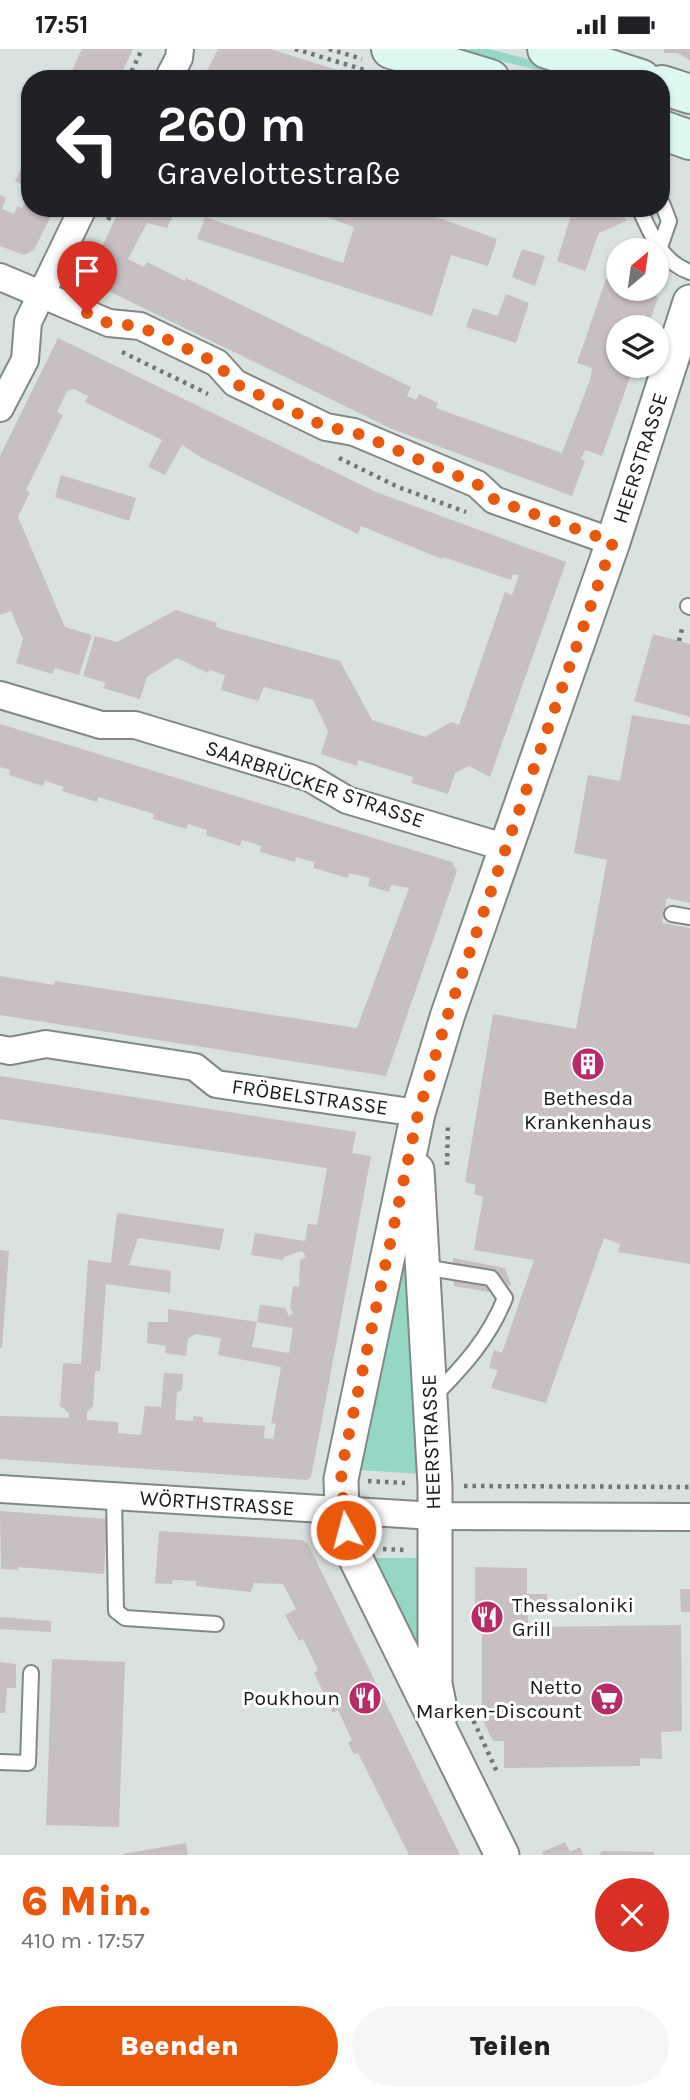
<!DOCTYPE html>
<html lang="de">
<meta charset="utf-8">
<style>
:root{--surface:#fff;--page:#f6f6f6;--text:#202124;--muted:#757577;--accent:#ea580c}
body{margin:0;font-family:Karla,sans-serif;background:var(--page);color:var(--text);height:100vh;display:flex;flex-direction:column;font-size:26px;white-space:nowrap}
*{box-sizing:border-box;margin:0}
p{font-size:23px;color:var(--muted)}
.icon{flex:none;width:38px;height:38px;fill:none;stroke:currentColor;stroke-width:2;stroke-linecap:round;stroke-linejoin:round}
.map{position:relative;height:1806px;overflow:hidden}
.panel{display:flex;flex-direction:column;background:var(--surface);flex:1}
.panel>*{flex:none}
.guide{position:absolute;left:21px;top:21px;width:649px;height:147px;border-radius:28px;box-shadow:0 2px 5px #0004;background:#202124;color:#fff;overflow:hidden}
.needle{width:46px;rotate:29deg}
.tools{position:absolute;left:606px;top:189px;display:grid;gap:14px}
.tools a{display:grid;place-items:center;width:63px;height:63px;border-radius:50%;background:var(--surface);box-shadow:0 2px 5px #0004;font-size:35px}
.pin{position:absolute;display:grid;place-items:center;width:60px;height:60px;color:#fff;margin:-72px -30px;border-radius:50% 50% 50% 0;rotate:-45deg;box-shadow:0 0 7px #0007}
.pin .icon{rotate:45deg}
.me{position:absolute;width:77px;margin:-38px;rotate:353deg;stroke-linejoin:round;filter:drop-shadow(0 0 5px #0008)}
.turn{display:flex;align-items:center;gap:24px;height:147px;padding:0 21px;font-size:32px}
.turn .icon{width:91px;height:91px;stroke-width:2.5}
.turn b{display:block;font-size:49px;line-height:60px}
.round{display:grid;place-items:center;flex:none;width:74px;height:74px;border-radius:37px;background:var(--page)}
.head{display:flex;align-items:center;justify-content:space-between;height:119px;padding:0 21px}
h1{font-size:42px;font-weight:800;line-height:52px;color:var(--accent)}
.cta{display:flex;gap:14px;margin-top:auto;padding:14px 21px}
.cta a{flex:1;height:80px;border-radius:42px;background:var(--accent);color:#fff;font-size:28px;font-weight:800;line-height:80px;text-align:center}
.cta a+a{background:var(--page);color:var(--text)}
.status{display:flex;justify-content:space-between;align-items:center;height:49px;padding:0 35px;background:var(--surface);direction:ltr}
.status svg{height:19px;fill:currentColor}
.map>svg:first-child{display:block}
.green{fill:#93d7c4}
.building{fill:#c7bfc1}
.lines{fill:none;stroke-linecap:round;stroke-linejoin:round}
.service-casing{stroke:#818986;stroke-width:18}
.minor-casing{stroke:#818986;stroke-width:30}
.tertiary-casing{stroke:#818986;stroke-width:37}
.secondary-casing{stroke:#818986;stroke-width:42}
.path{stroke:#717675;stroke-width:4.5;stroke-dasharray:3.5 5;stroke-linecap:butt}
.service{stroke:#fff;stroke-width:14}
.minor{stroke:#fff;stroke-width:26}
.tertiary{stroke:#fff;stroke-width:33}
.secondary{stroke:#ddf7f1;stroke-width:38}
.route{stroke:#ea580c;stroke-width:12;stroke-dasharray:0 21.6}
.labels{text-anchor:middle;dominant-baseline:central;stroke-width:6;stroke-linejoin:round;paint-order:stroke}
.street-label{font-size:21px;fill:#181b1a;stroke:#fff}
.poi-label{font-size:21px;fill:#181b1a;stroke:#fff;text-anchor:end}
</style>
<div class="status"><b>17:51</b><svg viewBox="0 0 49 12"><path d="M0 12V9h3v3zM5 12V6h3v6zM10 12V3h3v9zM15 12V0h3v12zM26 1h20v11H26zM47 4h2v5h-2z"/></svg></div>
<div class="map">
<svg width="690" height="1806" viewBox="0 0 690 1806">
<rect width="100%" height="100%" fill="#d9e2e0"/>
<g class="green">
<path d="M449 0H489L604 30C553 30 500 9 449 0Z"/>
<polygon points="409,1194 422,1425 360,1421 401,1195"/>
<polygon points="369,1509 421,1509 419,1608"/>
</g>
<g class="building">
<polygon points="82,0 133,0 119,30 68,30"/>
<polygon points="218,0 270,0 366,30 203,30"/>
<polygon points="664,0 690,0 690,11 677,4 664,4"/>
<polygon points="30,103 30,140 15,132"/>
<polygon points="30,145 30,159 45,159 53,163 34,201 24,206 0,197 0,146 6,148 2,160 14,165 18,157 22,159"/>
<polygon points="124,159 177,159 167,179 147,174 128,210 144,218 147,213 185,232 186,229 411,338 407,347 416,351 419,345 438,354 436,359 562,404 590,331 592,319 577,314 606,230 618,234 618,240 634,240 658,248 648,278 618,278 618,317 634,317 602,407 585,401 581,410 585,412 572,447 392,380 92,234 89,225 118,164 121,165"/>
<polygon points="304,159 412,159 497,190 488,217 451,206 432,267 197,190 205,168 343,214 354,178"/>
<polygon points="573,159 621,159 626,172 599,184 585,222 557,212"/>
<polygon points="522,200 545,207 535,237 512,228"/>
<polygon points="506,245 529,254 516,294 466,278 473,259 498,267"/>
<polygon points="58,289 376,443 566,513 490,728 469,717 455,724 448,745 412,734 413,728 358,711 357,717 321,705 328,682 313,651 264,638 258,652 221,641 225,626 210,621 208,624 177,609 147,628 140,650 103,639 106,634 83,627 95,587 117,593 176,561 217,574 216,578 225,581 340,612 372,671 425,688 451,673 459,676 505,543 512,546 519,526 513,525 511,531 443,508 442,510 361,477 358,485 202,409 182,396 165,426 148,418 162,391 85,353 88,347 74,340 67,342 57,363 63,366 26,441 30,443 18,468 65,578 92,586 79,626 55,619 52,625 16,614 23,590 11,562 0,566 0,407"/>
<polygon points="61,426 136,449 129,472 55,448"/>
<polygon points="653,585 690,595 690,668 634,652"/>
<polygon points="632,666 690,676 690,854 667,849 662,874 690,879 690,1215 618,1203 620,1195 604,1189 546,1354 491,1339 498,1321 489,1319 494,1301 502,1304 534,1211 474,1201 483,1148 474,1145 476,1136 465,1133 493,965 576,980 607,811 574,804 581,764 588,726 620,732"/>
<polygon points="0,675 452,813 457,822 386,1027 0,966 0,927 54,936 55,932 357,979 409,839 391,836 389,843 368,837 370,829 349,824 348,829 314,819 314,813 306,811 296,808 295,813 260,803 261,797 252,794 242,791 240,797 206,786 207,781 188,775 186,780 153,770 154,765 108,751 98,748 97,753 62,742 64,738 55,735 45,732 43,737 9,726 10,721 0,718"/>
<polygon points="0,1027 356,1083 352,1104 371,1107 322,1371 311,1428 307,1431 0,1410 0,1367 69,1369 69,1364 60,1357 63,1314 81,1315 88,1211 111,1214 117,1164 224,1180 220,1201 138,1189 129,1216 171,1222 170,1244 106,1235 100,1322 95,1322 93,1357 87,1363 87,1371 118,1373 118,1384 141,1386 145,1357 161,1358 164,1324 183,1325 182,1341 177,1343 175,1371 193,1372 193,1367 203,1368 203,1373 265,1377 264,1389 273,1390 276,1375 271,1374 281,1318 218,1306 221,1289 195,1285 188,1290 186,1307 165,1304 166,1297 147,1294 148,1273 168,1273 168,1260 257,1273 252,1298 289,1304 293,1279 257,1273 260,1256 285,1259 289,1267 293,1264 290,1259 293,1237 299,1238 300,1211 306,1208 302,1202 284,1208 283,1211 251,1206 255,1184 305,1192 308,1175 317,1176 327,1119 0,1070"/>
<polygon points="0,1201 9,1202 2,1299 0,1299"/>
<polygon points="453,1209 505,1219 511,1236 489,1243 454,1237"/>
<polygon points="0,1462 107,1470 104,1525 18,1518 18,1521 1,1520"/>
<polygon points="159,1482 302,1491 308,1495 460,1806 409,1806 358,1704 354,1705 348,1694 352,1691 338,1661 333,1664 327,1651 332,1649 326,1649 314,1624 318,1621 303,1590 299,1592 285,1566 296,1560 283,1535 254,1534 251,1543 196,1537 196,1532 173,1531 172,1535 155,1534"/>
<polygon points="475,1518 527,1519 527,1545 547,1545 547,1559 528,1559 528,1575 532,1578 681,1576 682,1682 661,1683 662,1710 640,1709 640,1717 504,1719 504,1692 493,1692 482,1670 482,1559 475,1559"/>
<polygon points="680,1540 690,1540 690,1563 681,1563"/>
<polygon points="0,1568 51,1572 51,1583 0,1580"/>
<polygon points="52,1610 125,1613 119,1778 46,1776"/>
<polygon points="0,1613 16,1615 16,1639 7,1639 5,1664 0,1664"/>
<polygon points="565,1793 570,1803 580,1798 583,1806 543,1806 542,1803"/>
<polygon points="186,1794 188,1806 123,1806 123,1805"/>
<polygon points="602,1802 654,1803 654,1806 599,1806"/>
</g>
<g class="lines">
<defs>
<g id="service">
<path d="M639 159C652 186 660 212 690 223"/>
<polyline points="659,201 669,172 662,154"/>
<polyline points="688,557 690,558"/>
<polyline points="672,865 690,868"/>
<path d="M423 1218 491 1229 505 1249C490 1288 463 1318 434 1347"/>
<polyline points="114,1447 116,1562 125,1569 216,1575"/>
<polyline points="0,1713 28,1714 31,1624"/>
</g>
<g id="minor">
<polyline points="168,30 179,9 180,0"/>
<polyline points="0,228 109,274 140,277 217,314 235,334 326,378 354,383 477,435 494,451 613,493"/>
<polyline points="0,359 25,311 28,273 83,159"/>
<polyline points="0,646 101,676 135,676 310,729 347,751 507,799"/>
<polyline points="0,1000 10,1002 46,995 195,1018 216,1035 418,1064"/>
<polyline points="0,1440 434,1467 690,1468"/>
</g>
<g id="tertiary">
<polyline points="417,1121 435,1436 435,1635 441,1665"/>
<polyline points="502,1806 351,1500 342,1462 341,1430 418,1064 448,965 613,493 690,253"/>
</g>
<g id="secondary">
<polyline points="391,0 490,30"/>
<polyline points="547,0 641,30"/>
<polyline points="662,36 690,45"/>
<polyline points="662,81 690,91"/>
</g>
</defs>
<use href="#service" class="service-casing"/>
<use href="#minor" class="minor-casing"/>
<use href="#tertiary" class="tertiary-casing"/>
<use href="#secondary" class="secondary-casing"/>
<g class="path">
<polyline points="295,0 368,22"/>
<polyline points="329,0 362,10"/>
<polyline points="128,30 142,0"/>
<polyline points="108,171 114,159"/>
<polyline points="122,303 208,345"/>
<polyline points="339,409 398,438 466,463"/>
<polyline points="679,592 683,576"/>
<polyline points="447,1116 448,1076"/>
<polyline points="368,1432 405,1434"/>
<polyline points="464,1437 690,1438"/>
<polyline points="383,1500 405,1501"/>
<polyline points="470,1664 497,1723"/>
</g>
<use href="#service" class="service"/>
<use href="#minor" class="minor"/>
<use href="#tertiary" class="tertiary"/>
<use href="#secondary" class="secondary"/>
</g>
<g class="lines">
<polyline class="route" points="87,264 108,274 139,277 217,314 234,334 326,378 354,383 477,435 495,451 613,493 448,965 418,1065 345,1403 341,1430 346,1481"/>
</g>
<defs>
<symbol id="building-disc" viewBox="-11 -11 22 22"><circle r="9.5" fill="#b72c68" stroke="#fff"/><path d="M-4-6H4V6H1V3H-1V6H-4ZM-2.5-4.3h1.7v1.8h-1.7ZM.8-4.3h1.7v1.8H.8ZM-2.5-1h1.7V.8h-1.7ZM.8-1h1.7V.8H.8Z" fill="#fff"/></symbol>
<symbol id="restaurant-disc" viewBox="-11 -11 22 22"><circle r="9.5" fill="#b72c68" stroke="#fff"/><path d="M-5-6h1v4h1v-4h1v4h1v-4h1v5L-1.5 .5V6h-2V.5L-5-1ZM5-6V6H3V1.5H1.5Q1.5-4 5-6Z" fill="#fff"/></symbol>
<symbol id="supermarket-disc" viewBox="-11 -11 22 22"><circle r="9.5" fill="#b72c68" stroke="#fff"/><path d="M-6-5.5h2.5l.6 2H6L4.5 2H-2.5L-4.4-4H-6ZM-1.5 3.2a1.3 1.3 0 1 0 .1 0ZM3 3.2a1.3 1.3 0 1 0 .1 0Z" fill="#fff"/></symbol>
</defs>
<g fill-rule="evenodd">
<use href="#building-disc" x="569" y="996" width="38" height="38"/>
<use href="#restaurant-disc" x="468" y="1549" width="38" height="38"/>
<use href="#restaurant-disc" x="346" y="1630" width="38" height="38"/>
<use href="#supermarket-disc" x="588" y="1631" width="38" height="38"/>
</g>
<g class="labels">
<g class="street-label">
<text transform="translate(640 409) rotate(-72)">HEERSTRASSE</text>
<text transform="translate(315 735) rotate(19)">SAARBRÜCKER STRASSE</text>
<text transform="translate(310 1048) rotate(8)">FRÖBELSTRASSE</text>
<text transform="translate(431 1393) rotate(-92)">HEERSTRASSE</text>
<text transform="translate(217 1454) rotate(4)">WÖRTHSTRASSE</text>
</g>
<g class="poi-label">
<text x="588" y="1049" text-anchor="middle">Bethesda<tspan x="588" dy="24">Krankenhaus</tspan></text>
<text x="512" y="1556" text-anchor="start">Thessaloniki<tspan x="512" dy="24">Grill</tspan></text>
<text x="582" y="1638">Netto<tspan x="582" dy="24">Marken-Discount</tspan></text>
<text x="340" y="1649">Poukhoun</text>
</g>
</g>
</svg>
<div class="tools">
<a><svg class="needle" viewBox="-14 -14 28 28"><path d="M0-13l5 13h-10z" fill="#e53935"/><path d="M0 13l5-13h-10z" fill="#757577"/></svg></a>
<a><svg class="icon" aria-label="layers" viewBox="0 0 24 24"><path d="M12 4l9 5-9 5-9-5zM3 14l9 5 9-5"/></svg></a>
</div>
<div class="pin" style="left:87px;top:264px;background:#d93025"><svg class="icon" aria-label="arrive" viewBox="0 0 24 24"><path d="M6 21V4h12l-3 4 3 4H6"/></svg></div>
<svg class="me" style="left:346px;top:1481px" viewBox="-20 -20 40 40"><circle r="17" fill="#ea580c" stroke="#fff" stroke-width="3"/><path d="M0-11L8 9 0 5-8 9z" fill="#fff"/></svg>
<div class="guide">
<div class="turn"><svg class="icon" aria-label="left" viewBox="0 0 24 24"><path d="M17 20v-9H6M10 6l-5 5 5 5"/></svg><div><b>260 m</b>Gravelottestraße</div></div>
</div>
</div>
<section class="panel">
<div class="head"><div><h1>6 Min.</h1><p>410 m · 17:57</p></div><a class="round" style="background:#d93025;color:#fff"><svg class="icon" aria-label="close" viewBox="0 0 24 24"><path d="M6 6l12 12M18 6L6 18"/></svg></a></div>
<div class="cta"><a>Beenden</a><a>Teilen</a></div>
</section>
